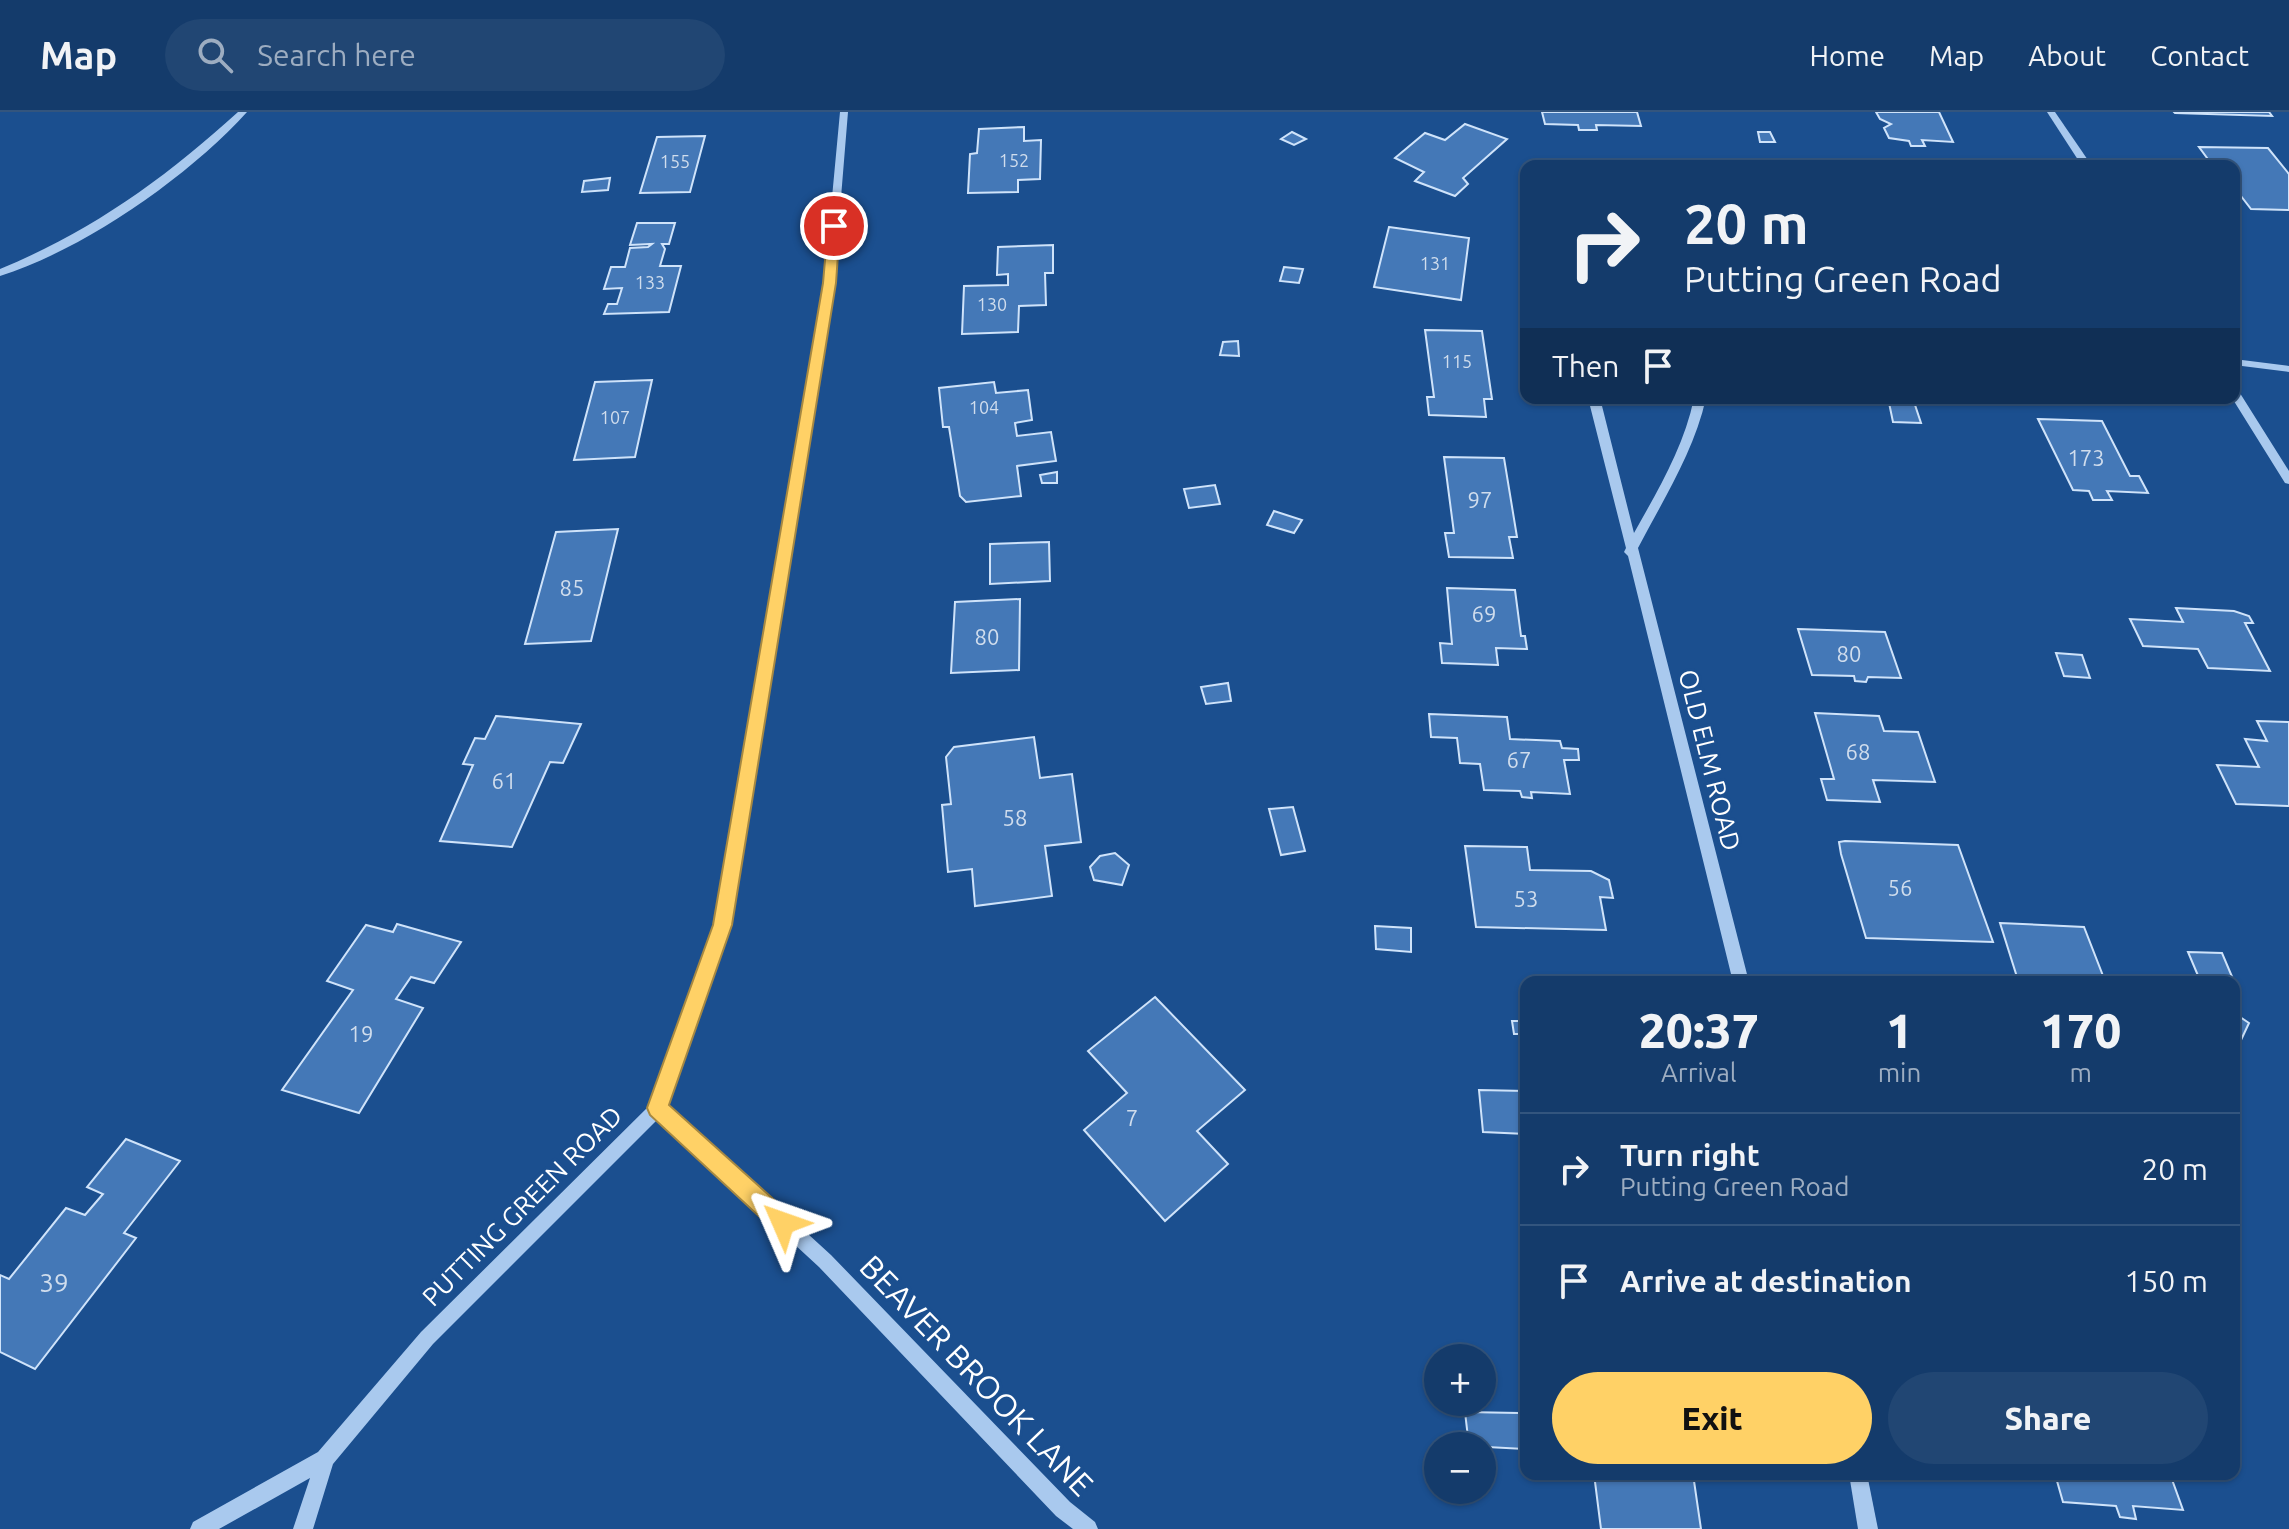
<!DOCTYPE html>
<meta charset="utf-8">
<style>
:root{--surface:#143b6b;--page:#214673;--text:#f1f3f6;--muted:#9dadc1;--line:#33557e;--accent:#ffd166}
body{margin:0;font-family:Ubuntu,sans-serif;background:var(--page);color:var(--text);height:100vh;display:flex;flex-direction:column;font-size:30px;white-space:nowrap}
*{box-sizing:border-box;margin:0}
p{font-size:26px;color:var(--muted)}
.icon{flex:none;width:44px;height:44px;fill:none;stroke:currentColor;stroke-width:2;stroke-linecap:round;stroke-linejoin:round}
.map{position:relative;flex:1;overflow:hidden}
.panel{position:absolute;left:1520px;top:864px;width:720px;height:504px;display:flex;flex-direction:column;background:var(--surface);border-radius:16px;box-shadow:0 2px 6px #0004,0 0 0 2px var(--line)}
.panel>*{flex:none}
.top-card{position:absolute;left:1520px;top:48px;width:720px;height:244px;border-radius:16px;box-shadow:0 2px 6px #0004,0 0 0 2px var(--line);background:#143b6b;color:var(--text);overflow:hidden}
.tools{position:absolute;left:1424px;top:1232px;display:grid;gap:16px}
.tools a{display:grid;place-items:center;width:72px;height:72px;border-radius:50%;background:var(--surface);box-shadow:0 2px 6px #0004,0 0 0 2px var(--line);font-size:40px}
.pin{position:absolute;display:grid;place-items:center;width:68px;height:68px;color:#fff;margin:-34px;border:4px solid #fff;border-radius:50%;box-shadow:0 2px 8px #0007}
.me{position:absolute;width:88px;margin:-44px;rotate:313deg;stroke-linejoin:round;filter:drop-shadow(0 0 6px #0008)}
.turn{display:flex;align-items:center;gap:28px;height:168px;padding:0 32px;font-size:36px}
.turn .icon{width:104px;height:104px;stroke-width:2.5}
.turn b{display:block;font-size:56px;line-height:68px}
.then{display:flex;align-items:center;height:76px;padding:0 32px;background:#0003;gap:16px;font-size:30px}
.eta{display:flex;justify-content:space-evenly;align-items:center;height:136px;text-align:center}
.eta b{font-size:48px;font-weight:800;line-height:56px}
.cta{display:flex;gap:16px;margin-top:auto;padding:16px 32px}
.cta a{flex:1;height:92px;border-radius:48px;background:var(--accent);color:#111;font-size:32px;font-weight:800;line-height:92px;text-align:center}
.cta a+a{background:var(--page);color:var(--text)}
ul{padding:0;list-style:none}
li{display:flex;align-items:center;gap:24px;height:112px;padding:0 32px;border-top:2px solid var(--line)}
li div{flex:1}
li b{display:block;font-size:30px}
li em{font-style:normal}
header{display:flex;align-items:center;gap:48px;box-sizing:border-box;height:112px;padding:0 40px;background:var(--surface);border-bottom:2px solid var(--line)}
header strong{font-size:38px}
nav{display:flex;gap:44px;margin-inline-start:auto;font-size:28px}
.search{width:560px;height:72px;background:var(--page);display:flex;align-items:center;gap:20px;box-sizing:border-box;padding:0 28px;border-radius:44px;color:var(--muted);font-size:30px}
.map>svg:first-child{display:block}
.building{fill:#4478b7;stroke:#cfe3fa;stroke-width:2}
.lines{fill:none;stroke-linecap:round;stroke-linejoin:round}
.minor{fill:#a9c9ee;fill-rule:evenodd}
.route{fill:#ffd166;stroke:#a68842;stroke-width:2}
.labels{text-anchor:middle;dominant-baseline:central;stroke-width:6;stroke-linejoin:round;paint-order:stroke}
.far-number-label{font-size:18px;fill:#d0dded}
.number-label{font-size:22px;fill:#d0dded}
.street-label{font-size:26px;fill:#fff;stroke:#1b4f8f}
.near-number-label{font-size:26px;fill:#d0dded}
.near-street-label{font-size:32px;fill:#fff;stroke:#1b4f8f}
</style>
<header>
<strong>Map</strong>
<div class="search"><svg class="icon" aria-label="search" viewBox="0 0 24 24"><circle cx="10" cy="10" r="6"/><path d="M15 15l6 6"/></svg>Search here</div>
<nav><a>Home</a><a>Map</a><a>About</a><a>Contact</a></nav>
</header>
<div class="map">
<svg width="2289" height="1417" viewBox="0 0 2289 1417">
<rect width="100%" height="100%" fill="#1b4f8f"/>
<g class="building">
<polygon points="1542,0 1637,0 1641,14 1596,13 1597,18 1579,18 1578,13 1545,12"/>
<polygon points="1876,0 1939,0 1953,30 1922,28 1925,34 1911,34 1909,29 1889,26 1884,16 1891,12 1880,7"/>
<polygon points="2174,0 2269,0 2272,4 2175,1"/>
<polygon points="1465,12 1507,27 1463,66 1468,72 1455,84 1415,69 1424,60 1395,46 1425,21 1445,28"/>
<polygon points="1024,15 1024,29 1041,28 1040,67 1018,68 1018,80 968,81 970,42 977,41 979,17"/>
<polygon points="1292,20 1306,27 1294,33 1281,27"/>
<polygon points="1758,20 1770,20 1775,30 1760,30"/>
<polygon points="705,24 690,80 640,81 657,25"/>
<polygon points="2199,35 2268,36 2289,62 2289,98 2251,97 2234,75 2234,54 2213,54"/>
<polygon points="610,66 608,78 582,80 584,69"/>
<polygon points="637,111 675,111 669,132 662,132 665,137 660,154 681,154 669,200 604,202 608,192 617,192 622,176 604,177 611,155 625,155 630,136 648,135 652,132 630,133"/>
<polygon points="1389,115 1469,126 1461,188 1374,175"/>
<polygon points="1053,133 1053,161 1045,161 1046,193 1019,194 1018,220 962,222 964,174 1008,173 1008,162 997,163 998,135"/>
<polygon points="1284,155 1303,157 1299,171 1280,169"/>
<polygon points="1425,218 1482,219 1492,287 1484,287 1486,305 1429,303 1427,285 1434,285"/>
<polygon points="1238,229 1239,244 1220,243 1223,230"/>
<polygon points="652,268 635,345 574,348 595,270"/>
<polygon points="994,270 996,281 1028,278 1032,308 1015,311 1017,324 1051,320 1056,349 1017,354 1021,384 966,390 960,384 949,315 943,315 939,276"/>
<polygon points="1888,286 1913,287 1921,311 1893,310"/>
<polygon points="2038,307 2102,309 2130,364 2139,364 2148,381 2107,379 2112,388 2093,388 2089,379 2073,378"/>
<polygon points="1444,345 1504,346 1517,425 1509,425 1513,446 1449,445 1445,421 1454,421"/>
<polygon points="1057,360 1057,371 1042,371 1040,363"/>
<polygon points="1215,373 1220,392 1189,396 1184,377"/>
<polygon points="1274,399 1302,408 1294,421 1267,413"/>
<polygon points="618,417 591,529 525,532 556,420"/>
<polygon points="1049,430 1050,469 990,472 990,432"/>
<polygon points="1447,476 1515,478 1521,524 1525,524 1527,537 1496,536 1498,553 1442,551 1440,531 1452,532"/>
<polygon points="1020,487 1019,558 951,561 955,490"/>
<polygon points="2176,496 2234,499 2249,504 2253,511 2245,511 2270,559 2208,556 2198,537 2143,534 2130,507 2183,510"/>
<polygon points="1798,517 1885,520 1901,566 1868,565 1866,570 1855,569 1854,564 1812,563"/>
<polygon points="2056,541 2082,543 2090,566 2064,564"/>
<polygon points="1228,571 1231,589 1206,592 1201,575"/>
<polygon points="1815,601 1879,604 1884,619 1918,620 1935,670 1873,668 1880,690 1827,688 1821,667 1834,667"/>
<polygon points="1429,602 1507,605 1510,627 1560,629 1562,636 1578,637 1579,648 1564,648 1570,682 1531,680 1532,686 1522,685 1520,679 1484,678 1480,652 1460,651 1457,626 1431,625"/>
<polygon points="496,604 581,612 563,651 550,650 512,735 440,729 473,653 463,652 475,626 485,627"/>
<polygon points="2257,609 2289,610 2289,694 2236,692 2217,653 2259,655 2245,627 2267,629"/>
<polygon points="1034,625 1040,666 1072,662 1081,730 1045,734 1052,784 975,794 972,757 948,760 942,693 951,692 946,645 954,635"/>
<polygon points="1293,695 1305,739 1281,743 1269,697"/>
<polygon points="1845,729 1958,733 1993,830 1866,826 1841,742 1839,730"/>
<polygon points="1465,734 1527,735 1530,758 1591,759 1609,768 1613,786 1600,785 1606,818 1476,815"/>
<polygon points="1115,741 1129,753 1122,773 1094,768 1090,755 1100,744"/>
<polygon points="2000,811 2084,815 2105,869 2017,865"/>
<polygon points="397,812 461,830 434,871 411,865 396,887 423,896 359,1001 282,978 353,878 327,869 366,813 393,820"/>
<polygon points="1375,814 1411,816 1411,840 1376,837"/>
<polygon points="2188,840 2222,841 2233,867 2199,866"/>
<polygon points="1155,885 1245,978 1197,1019 1228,1052 1165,1109 1084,1018 1127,981 1088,939"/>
<polygon points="2234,901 2249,911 2241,928 2234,924"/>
<polygon points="1512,909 1526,909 1526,922 1514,922"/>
<polygon points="1479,978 1526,979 1526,1022 1483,1020"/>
<polygon points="126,1027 180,1049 124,1121 136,1126 35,1257 0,1240 0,1163 9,1167 66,1096 85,1103 103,1082 87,1075"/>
<polygon points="1465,1300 1519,1301 1524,1337 1469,1334"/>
<polygon points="1594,1362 1693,1362 1701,1417 1601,1417"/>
<polygon points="2055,1362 2170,1362 2183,1398 2133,1394 2136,1407 2120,1405 2116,1394 2063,1390"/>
</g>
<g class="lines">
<g class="minor">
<path d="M238 0H247C188 65 85 137 0 164V157C92 119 164 67 238 0Z"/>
<polygon points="840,0 848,0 834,171 729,813 667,993 831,1143 1070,1390 1095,1410 1098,1417 1073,1417 1056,1404 819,1155 658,1007 433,1232 333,1352 313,1417 293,1417 310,1366 219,1417 190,1417 193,1410 318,1340 421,1220 652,991 715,813 824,171"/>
<polygon points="2047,0 2055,0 2092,54 2082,54"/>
<polygon points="2234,247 2289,254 2289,260 2234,253"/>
<polygon points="2234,277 2238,278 2289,359 2289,372 2285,371 2232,286 2234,286"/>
<path d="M1588 286H1600L1634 421C1658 378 1684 335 1694 286H1706C1694 340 1663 388 1638 436L1749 870H1733L1628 444 1624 440 1626 436Z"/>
<polygon points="1849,1362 1867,1362 1878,1417 1858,1417"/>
</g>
</g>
<polygon class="route" points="834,110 840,114 836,171 732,813 669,993 791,1103 794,1111 791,1119 783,1122 775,1119 650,1003 647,996 713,813 823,171 828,114"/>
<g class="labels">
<g class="far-number-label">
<text x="1014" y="48">152</text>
<text x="675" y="49">155</text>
<text x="1435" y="151">131</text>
<text x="650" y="170">133</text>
<text x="992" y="192">130</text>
<text x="1457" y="249">115</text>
<text x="984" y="295">104</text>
<text x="615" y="305">107</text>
</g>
<g class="number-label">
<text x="2086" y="345">173</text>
<text x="1480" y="387">97</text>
<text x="572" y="475">85</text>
<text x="1484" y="501">69</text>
<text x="987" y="524">80</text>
<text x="1849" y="541">80</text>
<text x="1858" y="639">68</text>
<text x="1519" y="647">67</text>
<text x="504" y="668">61</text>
<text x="1015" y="705">58</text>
<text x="1900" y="775">56</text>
<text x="1526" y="786">53</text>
<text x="361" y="921">19</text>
<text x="1132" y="1005">7</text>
</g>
<g class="street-label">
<text transform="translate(1710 648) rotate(76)">OLD ELM ROAD</text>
<text transform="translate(522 1094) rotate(-45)">PUTTING GREEN ROAD</text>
</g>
<g class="near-number-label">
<text x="54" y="1170">39</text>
</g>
<g class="near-street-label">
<text transform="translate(977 1263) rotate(46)">BEAVER BROOK LANE</text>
</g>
</g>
</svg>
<div class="tools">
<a>+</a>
<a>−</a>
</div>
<div class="pin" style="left:834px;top:114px;background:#d93025"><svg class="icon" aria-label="arrive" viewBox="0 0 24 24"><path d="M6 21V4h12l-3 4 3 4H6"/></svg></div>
<svg class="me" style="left:783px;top:1111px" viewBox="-20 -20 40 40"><path d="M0-17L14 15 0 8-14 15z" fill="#ffd166" stroke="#fff" stroke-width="4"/></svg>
<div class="top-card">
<div class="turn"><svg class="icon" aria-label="right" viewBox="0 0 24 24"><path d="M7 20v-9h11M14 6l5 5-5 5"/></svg><div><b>20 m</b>Putting Green Road</div></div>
<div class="then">Then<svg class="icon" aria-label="arrive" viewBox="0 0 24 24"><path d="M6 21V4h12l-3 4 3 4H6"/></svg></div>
</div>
<section class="panel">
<div class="eta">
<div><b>20:37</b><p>Arrival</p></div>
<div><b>1</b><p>min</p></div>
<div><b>170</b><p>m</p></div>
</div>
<ul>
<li><svg class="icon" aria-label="right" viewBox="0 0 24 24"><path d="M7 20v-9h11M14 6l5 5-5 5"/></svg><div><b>Turn right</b><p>Putting Green Road</p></div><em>20 m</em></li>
<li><svg class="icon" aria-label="arrive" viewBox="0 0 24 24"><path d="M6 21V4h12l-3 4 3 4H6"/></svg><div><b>Arrive at destination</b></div><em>150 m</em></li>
</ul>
<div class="cta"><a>Exit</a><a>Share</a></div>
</section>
</div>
